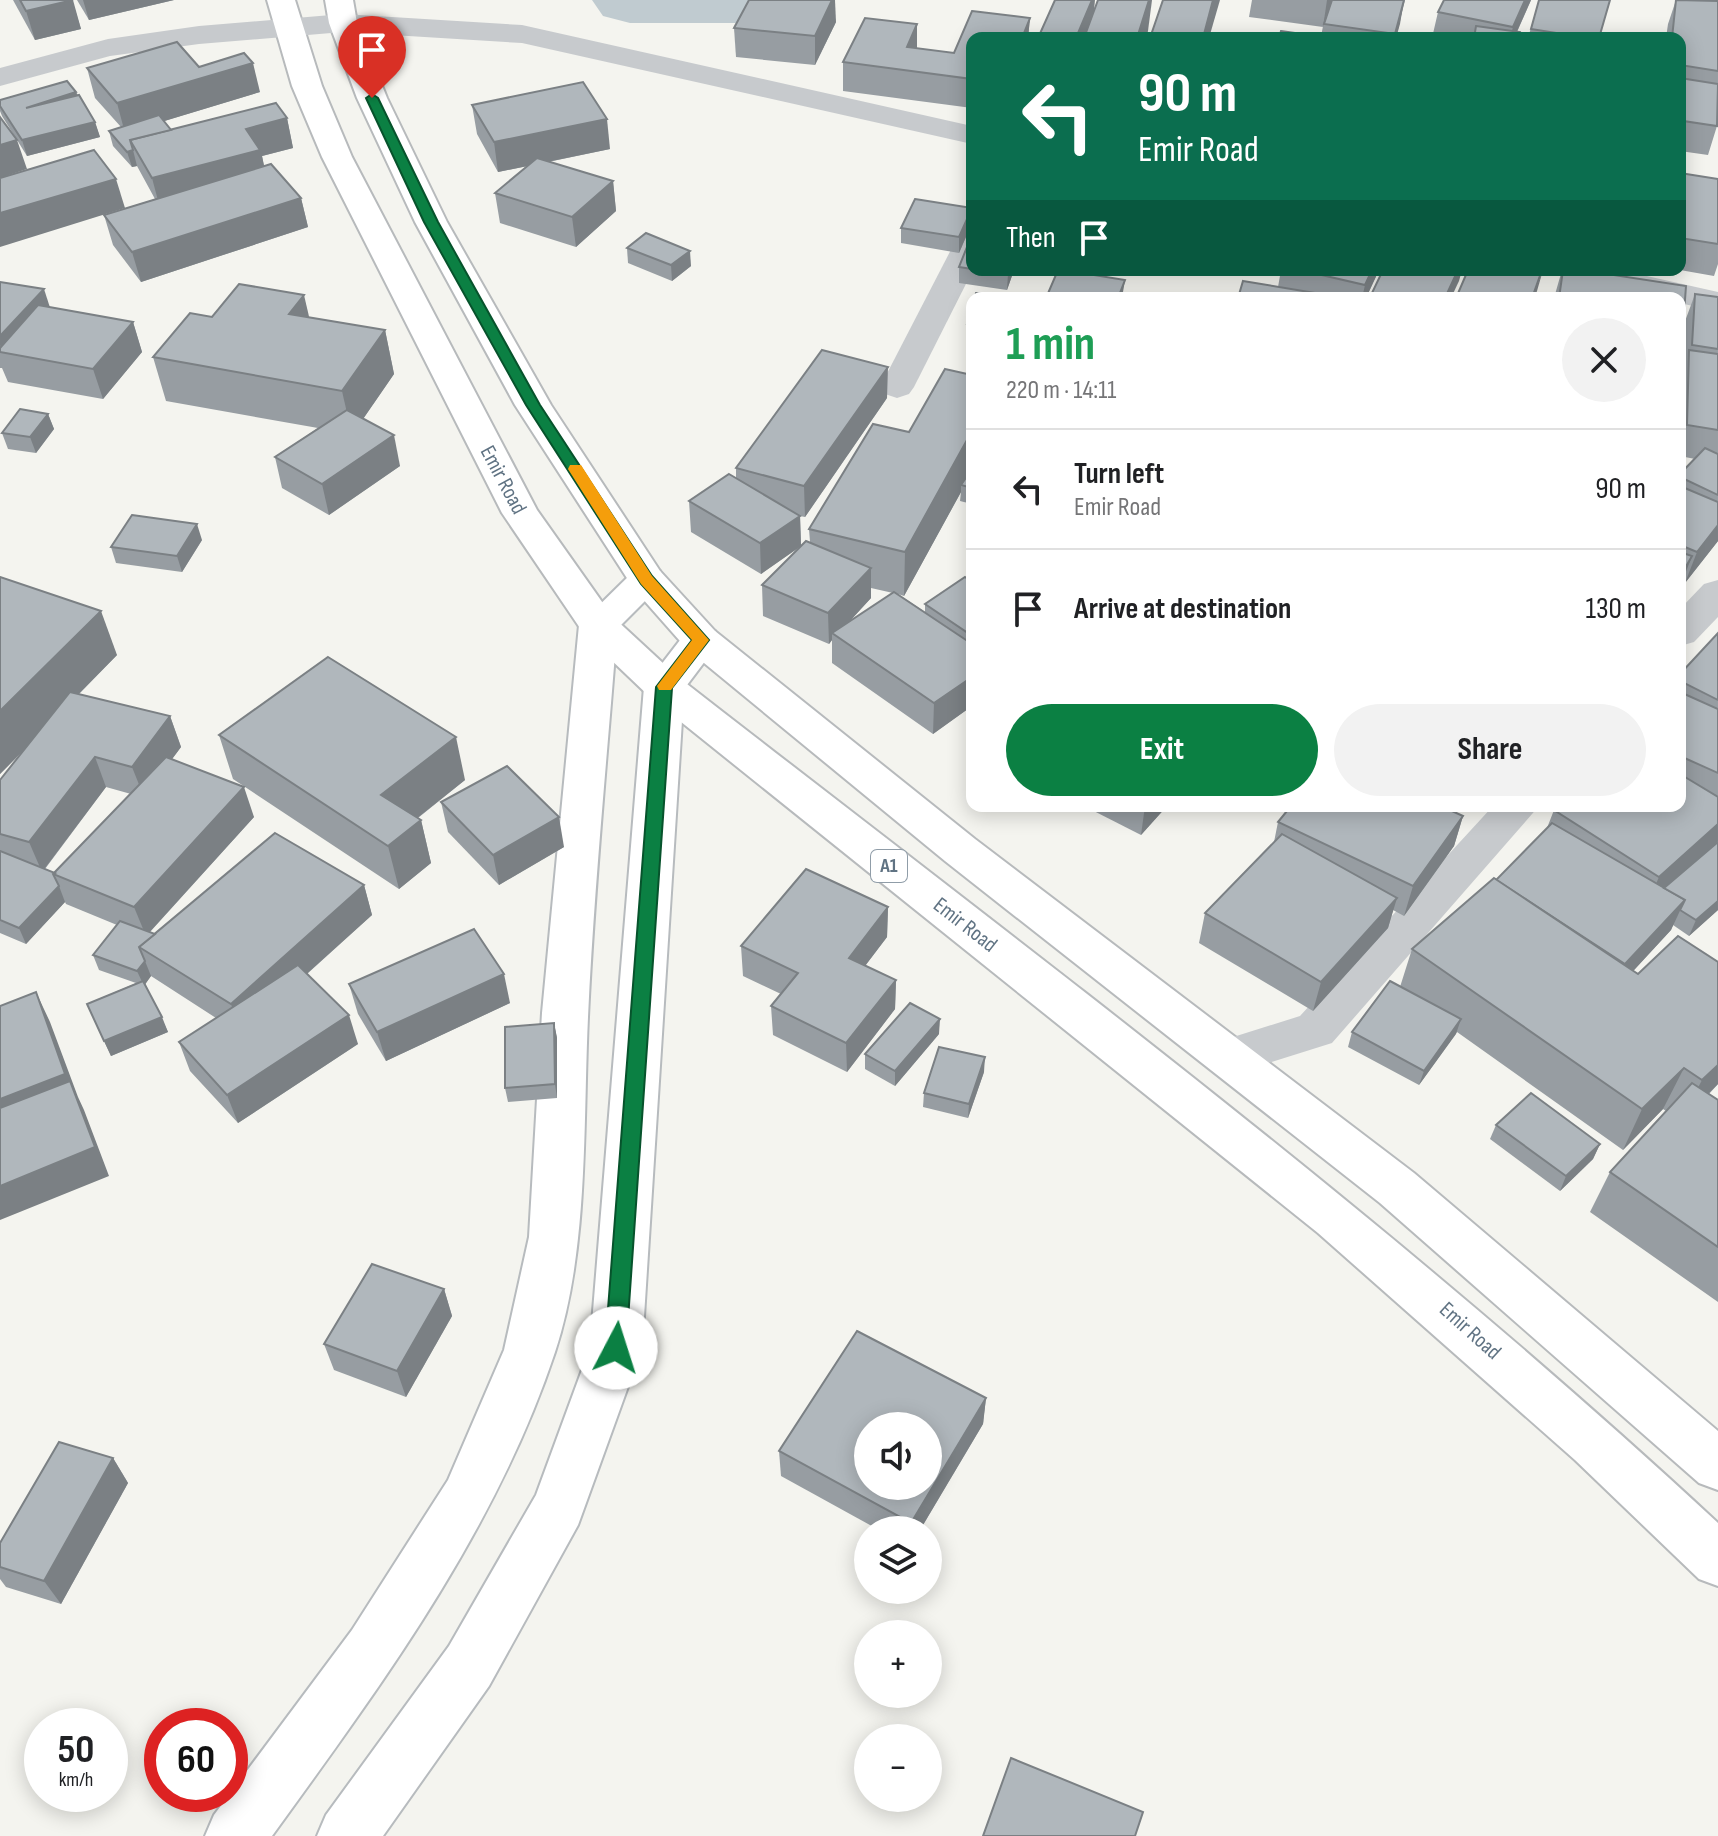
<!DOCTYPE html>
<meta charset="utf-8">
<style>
:root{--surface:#fff;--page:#f2f2f2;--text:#202124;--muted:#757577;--line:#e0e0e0;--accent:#0b8043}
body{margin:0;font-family:"Sofia Sans Condensed",sans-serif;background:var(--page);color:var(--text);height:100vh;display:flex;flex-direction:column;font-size:30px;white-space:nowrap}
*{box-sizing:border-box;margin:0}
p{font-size:26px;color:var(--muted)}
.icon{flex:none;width:44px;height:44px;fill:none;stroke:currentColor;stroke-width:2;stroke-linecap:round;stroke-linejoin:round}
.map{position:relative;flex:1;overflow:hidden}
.panel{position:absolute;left:966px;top:292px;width:720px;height:520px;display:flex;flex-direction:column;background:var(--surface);border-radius:16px;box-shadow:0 4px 20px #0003}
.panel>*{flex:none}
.banner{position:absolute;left:966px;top:32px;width:720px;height:244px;border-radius:16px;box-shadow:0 4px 20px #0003;background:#0b6e4f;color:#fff;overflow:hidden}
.fabs{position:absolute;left:854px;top:1412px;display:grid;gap:16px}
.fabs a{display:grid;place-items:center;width:88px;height:88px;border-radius:50%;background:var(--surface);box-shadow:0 4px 20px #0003;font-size:40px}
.speed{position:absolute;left:24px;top:1708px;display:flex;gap:16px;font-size:40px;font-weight:700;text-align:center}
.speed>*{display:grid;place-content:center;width:104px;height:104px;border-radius:50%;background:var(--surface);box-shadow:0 4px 20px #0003;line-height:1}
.speed small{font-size:20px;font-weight:400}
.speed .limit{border:12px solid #d22;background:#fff;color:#111}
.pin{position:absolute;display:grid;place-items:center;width:68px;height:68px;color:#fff;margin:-82px -34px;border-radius:50% 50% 50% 0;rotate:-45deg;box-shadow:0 0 8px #0007}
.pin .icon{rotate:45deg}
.me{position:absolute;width:88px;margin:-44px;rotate:5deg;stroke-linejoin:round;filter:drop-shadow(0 0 6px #0008)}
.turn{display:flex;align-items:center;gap:28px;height:168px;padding:0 40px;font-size:36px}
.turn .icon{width:104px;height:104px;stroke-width:2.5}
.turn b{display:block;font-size:56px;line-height:68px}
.then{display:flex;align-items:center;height:76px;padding:0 40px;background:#0003;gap:16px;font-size:30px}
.round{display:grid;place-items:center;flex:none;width:84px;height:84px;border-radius:42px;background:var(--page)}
.summary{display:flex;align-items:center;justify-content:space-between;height:136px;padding:0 40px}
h1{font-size:48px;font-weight:700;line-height:60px;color:#1e9e55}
.button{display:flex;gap:16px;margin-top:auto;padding:16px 40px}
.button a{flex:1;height:92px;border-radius:48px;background:var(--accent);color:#fff;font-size:32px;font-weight:700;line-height:92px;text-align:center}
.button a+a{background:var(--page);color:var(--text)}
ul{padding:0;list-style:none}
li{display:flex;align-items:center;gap:24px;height:120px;padding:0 40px;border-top:2px solid var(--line)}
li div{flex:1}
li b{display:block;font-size:30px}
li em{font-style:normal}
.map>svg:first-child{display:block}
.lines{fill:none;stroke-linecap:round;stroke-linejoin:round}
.river{fill:#c0cbd0;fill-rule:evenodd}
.major-casing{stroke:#b7bbbe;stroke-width:4}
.highway-casing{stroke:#b7babc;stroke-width:4}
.minor{fill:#c7cacd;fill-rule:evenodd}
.major{fill:#fff;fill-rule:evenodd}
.highway{fill:#fff;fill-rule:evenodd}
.wall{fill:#979da2;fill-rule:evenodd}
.shaded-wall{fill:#7b8084}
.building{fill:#b0b7bc;stroke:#7b8084;stroke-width:2;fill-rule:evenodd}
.route{fill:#0b8043;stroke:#07532c;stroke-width:2}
.slow{fill:#f59e0b}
.labels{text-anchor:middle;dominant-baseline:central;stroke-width:8;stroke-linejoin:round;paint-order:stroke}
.shield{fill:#fff;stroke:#909da8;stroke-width:2}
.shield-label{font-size:20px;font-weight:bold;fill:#607383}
.street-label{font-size:22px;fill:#607383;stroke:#fff}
</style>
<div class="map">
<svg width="1718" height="1836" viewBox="0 0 1718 1836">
<rect width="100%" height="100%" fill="#f4f4ef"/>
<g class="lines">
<polygon class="river" points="592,0 833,0 822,16 795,23 630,23 603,16"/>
<defs>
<g id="major">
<path d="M647 567 660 571 666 580 617 629C607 758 594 888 588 1017 583 1124 589 1249 555 1352 495 1532 382 1684 272 1836H205L214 1815 352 1630 448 1480 504 1350 529 1237 542 1013 579 625 634 571Z"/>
<polygon points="701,627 715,631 721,640 684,689 642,1348 578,1525 489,1686 383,1836 317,1836 326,1815 449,1646 536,1495 590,1348 644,687 687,631"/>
</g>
<g id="highway">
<path d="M267 0H295L322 86 352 157 537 510 612 616 678 677C1031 952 1390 1218 1718 1523V1586L1699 1579 1575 1460 1318 1233 650 697 584 634 502 513 322 157 292 86Z"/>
<polygon points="325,0 353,0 357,23 387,98 447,222 551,405 660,571 715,631 975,839 1414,1173 1718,1431 1718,1490 1699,1483 1380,1203 945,861 687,649 634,589 515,405 415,222 357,98 329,23"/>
</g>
</defs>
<use href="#major" class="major-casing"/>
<use href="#highway" class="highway-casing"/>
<g class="minor">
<polygon points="343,14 522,25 972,126 972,144 522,43 343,32 199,44 110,56 0,86 0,68 108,39 199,26"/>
<polygon points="972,230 973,270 914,387 909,394 897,398 885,394 880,387 956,240 961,233"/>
<polygon points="1560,270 1620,270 1718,292 1718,312 1680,303 1680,298 1656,298 1564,277"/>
<polygon points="1718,580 1718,617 1694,642 1680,646 1680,609 1704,584"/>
<polygon points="1493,806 1539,806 1332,1043 1227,1076 1211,1070 1204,1057 1211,1044 1300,1016"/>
</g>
<use href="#major" class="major"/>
<use href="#highway" class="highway"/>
</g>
<g class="wall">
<polygon points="13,0 72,0 81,29 35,40"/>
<polygon points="77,0 174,0 89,20"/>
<polygon points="1252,0 1405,0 1396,38 1279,38 1321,37 1323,26 1323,27 1249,17"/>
<polygon points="1444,0 1531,0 1517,32 1519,38 1432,38 1438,12"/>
<polygon points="1539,0 1599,38 1528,38"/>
<polygon points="1676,0 1718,0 1718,119 1717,126 1708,155 1680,151 1680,153 1680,38 1666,38 1668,24"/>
<polygon points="972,11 1030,18 1028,38 972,38 972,108 843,91 843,62 865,18 917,24 917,48 954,53"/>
<polygon points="836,22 815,65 736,57 734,28"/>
<polygon points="199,67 260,92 164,121 171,130 287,118 293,148 262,156 264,166 301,198 308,227 141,282 113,245 104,215 155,199 137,166 132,167 113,146 109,131 121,127 95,98 87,68"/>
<polygon points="76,92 95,122 100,137 27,156 2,116 0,111 0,100"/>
<polygon points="472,105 610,149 548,162 613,181 616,211 576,247 500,223 495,193 528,166 498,172 477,134"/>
<polygon points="1680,173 1718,179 1718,264 1714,276 1680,270"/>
<polygon points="972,223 959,253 901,243 901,228"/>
<polygon points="972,243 972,270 1014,270 1007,290 959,283 959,267"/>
<polygon points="627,248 691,266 672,281 628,263"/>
<polygon points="1281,270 1379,270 1366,298 1238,298 1278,287"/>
<polygon points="1562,270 1581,270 1686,286 1683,327 1680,336 1680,298 1554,298"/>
<polygon points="0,282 50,307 133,322 142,352 103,399 8,382 2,368 0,368"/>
<polygon points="1695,294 1718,297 1718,541 1685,583 1682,582 1680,587 1680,474 1695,459 1680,456 1680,377 1682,373 1684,324"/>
<polygon points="972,308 972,355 966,354 967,324"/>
<polygon points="212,317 309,317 385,330 394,374 363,419 400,466 329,515 282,488 275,457 318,428 166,401 153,357"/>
<path d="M972 375V504L960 501 961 492 904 596 898 594 925 612V604L972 582V706L933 734 832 663V640L829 644 763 616 762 585 801 546 761 574 691 532 689 501 736 478V468L887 398 805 517 800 516 801 546 810 542 809 529 909 432ZM871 588 893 593 850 621 871 598Z"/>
<polygon points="48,414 54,429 36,453 8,449 2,433"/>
<polygon points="202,540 182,572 116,563 111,547"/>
<path d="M0 577 117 655 79 694 170 716 181 747 172 759 254 817 150 932 155 934 364 885 372 915 307 974 358 1044 238 1123 190 1071 179 1042 216 1018 151 976 145 984 168 1032 111 1056 87 1004 136 983 99 970 93 955 117 925 66 904 65 902 26 944 0 933V780L23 751 0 774ZM106 787 131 794 55 873 45 869Z"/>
<polygon points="1718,633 1718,910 1689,936 1673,925 1671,930 1633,971 1638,974 1718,962 1718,1084 1709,1094 1718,1100 1718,1302 1590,1212 1610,1172 1666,1111 1663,1109 1623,1150 1457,1032 1419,1085 1348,1047 1352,1032 1400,987 1412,949 1496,880 1547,828 1554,810 1680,806 1680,674"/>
<polygon points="219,735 465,780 418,818 421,820 431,863 399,889 233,779"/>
<polygon points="441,802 564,847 499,885 448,832"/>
<polygon points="1084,806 1167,806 1141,835"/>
<polygon points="1463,816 1454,846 1404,916 1393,910 1388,928 1313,1011 1199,943 1205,913 1274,842 1278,822"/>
<polygon points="888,907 887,937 865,966 896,980 895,1009 847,1072 773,1035 771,1006 781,994 743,976 741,946"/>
<polygon points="349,984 510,1003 386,1061 358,1014"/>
<polygon points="554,1023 557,1038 557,1098 508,1102 505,1088"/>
<polygon points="939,1034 895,1086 865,1069 865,1054"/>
<polygon points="984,1072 968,1118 923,1107 924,1093"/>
<polygon points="1496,1125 1600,1144 1593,1159 1560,1191 1490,1139"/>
<polygon points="444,1289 452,1316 406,1397 334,1370 324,1344"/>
<polygon points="986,1398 983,1424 920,1530 879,1530 781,1476 779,1451"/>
<polygon points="113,1458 128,1483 61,1604 6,1587 0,1579 0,1543"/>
</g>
<g class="shaded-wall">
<polygon points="73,0 81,29 35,40 26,11"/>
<polygon points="83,0 174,0 89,20"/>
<polygon points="832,0 835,0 836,22 815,65 815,36"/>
<polygon points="1092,0 1095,0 1093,20 1086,38 1076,38"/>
<polygon points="1149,0 1152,0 1148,31 1146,38 1137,38"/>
<polygon points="1213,0 1220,0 1209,38 1203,38"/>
<polygon points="1327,0 1332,0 1323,27"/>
<polygon points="1404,0 1400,24 1396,38 1394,38"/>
<polygon points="1525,0 1531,0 1514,38 1510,38 1513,27"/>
<polygon points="1030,18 1028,38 1022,38"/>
<polygon points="917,24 917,53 907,47"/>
<polygon points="253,63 260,92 125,133 117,103"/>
<polygon points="76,92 81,107 26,108"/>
<polygon points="287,118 293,148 262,156 267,180 160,208 152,178 246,129"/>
<polygon points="607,119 610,149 498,172 494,142"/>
<polygon points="95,122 100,137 27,156 22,140"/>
<polygon points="17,140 27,169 0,178 0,145"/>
<polygon points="133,150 137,166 132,167 127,152"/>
<polygon points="116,179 125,208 0,247 0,213"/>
<polygon points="613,181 616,211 576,247 572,217"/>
<polygon points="301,198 308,227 141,282 132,252"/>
<polygon points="972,208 972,223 959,253 959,237"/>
<polygon points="690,251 691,266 672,281 671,265"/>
<polygon points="1010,270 1014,270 1007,290 1008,274"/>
<polygon points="1372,270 1379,270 1366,298 1362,298 1365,285"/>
<polygon points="1458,270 1462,270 1459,281 1451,298 1445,298"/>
<polygon points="1543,270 1535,298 1532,298"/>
<polygon points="1125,280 1122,298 1118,298"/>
<polygon points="44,289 54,320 3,353 0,345 0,336"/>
<polygon points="304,295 314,338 289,314"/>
<polygon points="133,322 142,352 103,399 93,369"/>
<polygon points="385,330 394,374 352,435 342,391"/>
<polygon points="888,367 887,398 805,517 804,486"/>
<polygon points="48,414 54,429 36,453 30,437"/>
<polygon points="972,431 972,471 961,485 961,492 904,596 905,552"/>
<polygon points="394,435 400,466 329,515 322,484"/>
<polygon points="800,516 801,546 761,574 760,543"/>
<polygon points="197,524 202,540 182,572 177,556"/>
<polygon points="1718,525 1718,541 1685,583 1697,552"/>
<polygon points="1692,556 1680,587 1680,577"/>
<polygon points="871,568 871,598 836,636 832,633 832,640 829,644 828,613"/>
<polygon points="101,611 117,655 0,774 0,711"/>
<polygon points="972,631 972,646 967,649 968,633"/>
<polygon points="972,677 972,706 933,734 934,703"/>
<polygon points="170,716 181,747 144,797 132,767"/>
<polygon points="456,737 465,780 392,838 381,795"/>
<polygon points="95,757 106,787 42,872 29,842"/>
<polygon points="244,787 254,817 146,936 134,907"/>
<polygon points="1145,806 1167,806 1141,835"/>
<polygon points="1463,816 1454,846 1404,916 1413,886"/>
<polygon points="559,817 564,847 499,885 493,855"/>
<polygon points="421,820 431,863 399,889 388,846"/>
<polygon points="1718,824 1718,841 1646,907 1659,877"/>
<polygon points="364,885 372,915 241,1033 231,1004"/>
<polygon points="59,886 65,902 26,944 19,928"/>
<polygon points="1397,898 1388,928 1313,1011 1321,982"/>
<polygon points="1685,900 1671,930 1612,994 1625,964"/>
<polygon points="1718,901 1718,910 1689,936 1696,920"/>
<polygon points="888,907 887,937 849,987 849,958"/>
<polygon points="145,961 151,976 144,986 137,971"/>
<polygon points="504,974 510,1003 386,1061 377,1032"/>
<polygon points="896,980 895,1009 847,1072 846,1043"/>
<polygon points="36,992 50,1022 78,1097 84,1110 109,1176 0,1220 0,1099"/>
<polygon points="349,1015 358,1044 238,1123 227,1095"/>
<polygon points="162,1017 168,1032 111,1056 104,1041"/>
<polygon points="940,1019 939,1034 895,1086 895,1071"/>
<polygon points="1461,1019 1456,1034 1419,1085 1424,1071"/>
<polygon points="554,1023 557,1038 557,1098 555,1084"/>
<polygon points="985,1057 984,1072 968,1118 969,1104"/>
<polygon points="1718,1065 1718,1084 1681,1121 1702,1080"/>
<polygon points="1684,1068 1663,1109 1623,1150 1642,1109"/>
<polygon points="1600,1144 1593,1159 1560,1191 1566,1176"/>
<polygon points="444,1289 452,1316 406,1397 397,1371"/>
<polygon points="986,1398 983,1424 920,1530 911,1530 911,1523"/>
<polygon points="113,1458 128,1483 61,1604 44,1581"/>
</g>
<g class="building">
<polygon points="20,0 73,0 26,11"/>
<polygon points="749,0 832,0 815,36 734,28"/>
<polygon points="1055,0 1092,0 1076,38 1038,38"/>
<polygon points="1098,0 1149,0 1137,38 1084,38"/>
<polygon points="1163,0 1213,0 1203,38 1150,38"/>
<polygon points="1332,0 1404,0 1395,34 1324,24"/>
<polygon points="1444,0 1525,0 1513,27 1438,12"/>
<polygon points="1539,0 1610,0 1599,38 1588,38 1531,29"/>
<polygon points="1676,0 1718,1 1718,71 1680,65 1680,38 1672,38"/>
<polygon points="972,11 1030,18 1022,38 972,38 972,79 843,62 865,18 917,24 907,47 954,53"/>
<polygon points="1476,26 1520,32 1519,38 1474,38"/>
<polygon points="1281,31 1330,38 1279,38"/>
<polygon points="177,42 199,67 244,53 253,63 117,103 87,68"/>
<polygon points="1680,78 1718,84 1717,126 1683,121 1680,153"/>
<polygon points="67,81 76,92 26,108 79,95 95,122 22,140 0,106 0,100"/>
<polygon points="583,82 607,119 494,142 472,105"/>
<polygon points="276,103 287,118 246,129 260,150 152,178 130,140"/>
<polygon points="159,115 171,130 130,140 133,150 127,152 109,131"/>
<polygon points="0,117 17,140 0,145"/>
<polygon points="94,150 116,179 0,213 0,178"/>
<polygon points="537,158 613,181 572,217 495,193"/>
<polygon points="271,164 301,198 132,252 104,215"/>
<polygon points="1680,173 1718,179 1718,244 1680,238"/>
<polygon points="915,199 972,208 959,237 901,228"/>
<polygon points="646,233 690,251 671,265 627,248"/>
<polygon points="969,242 972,243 972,269 959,267"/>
<polygon points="979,270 1010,270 1008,274"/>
<polygon points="1058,270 1063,270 1125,280 1118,298 1046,298"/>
<polygon points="1300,270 1372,270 1365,285"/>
<polygon points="1383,270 1458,270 1445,298 1386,298 1371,295"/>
<polygon points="1468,270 1542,270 1532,298 1456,298"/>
<polygon points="1563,270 1581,270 1686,286 1683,327 1680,326 1680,298 1559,298"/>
<polygon points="1243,281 1345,298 1238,298"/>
<polygon points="0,282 44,289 0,336"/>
<polygon points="239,284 304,295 289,314 385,330 342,391 153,357 190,313 212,317"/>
<polygon points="976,293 1019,298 975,298"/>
<polygon points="1695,294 1718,297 1718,349 1692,345"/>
<polygon points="38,305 133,322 93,369 0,352 0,348"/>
<polygon points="972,308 972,325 967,324"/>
<polygon points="822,350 888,367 804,486 736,468"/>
<polygon points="1689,350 1718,354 1718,430 1687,425"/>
<polygon points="945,369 972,375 972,431 905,552 809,529 873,424 909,432"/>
<polygon points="20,409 48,414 30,437 2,433"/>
<polygon points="347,410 394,435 322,484 275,457"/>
<polygon points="1705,448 1718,454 1718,495 1680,477 1680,474"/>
<polygon points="972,469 972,488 961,485"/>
<polygon points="729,474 800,516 760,543 689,501"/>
<polygon points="1680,486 1718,502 1718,525 1697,552 1680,545"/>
<polygon points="132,515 197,524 177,556 111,547"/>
<polygon points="806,541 871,568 828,613 762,585"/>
<polygon points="1680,552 1692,556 1680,577"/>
<polygon points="0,577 101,611 0,711"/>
<polygon points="965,577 972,582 972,631 968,633 925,604"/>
<polygon points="894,592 972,644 972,677 934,703 832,633"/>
<polygon points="1718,633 1718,700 1680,681 1680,674"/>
<polygon points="328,657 456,737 381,795 421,820 388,846 219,735"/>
<polygon points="70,692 170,716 132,767 95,757 29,842 0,834 0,780"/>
<polygon points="1680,692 1718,709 1718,773 1680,756"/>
<polygon points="166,757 244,787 134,907 53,874"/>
<polygon points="507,766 559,817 493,855 441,802"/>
<polygon points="1680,774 1718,797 1718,824 1659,877 1554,810 1558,806 1680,806"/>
<polygon points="1291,806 1441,806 1463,816 1413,886 1278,822"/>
<polygon points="1552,823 1685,900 1625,964 1496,880"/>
<polygon points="275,833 364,885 231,1004 139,947"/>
<polygon points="1282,834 1397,898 1321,982 1205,913"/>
<polygon points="1718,842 1718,901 1696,920 1680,910 1685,900 1664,888"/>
<polygon points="0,851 55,873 53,874 59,886 19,928 0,920"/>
<polygon points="806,869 888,907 849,958 896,980 846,1043 771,1006 798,973 741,946"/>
<polygon points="1494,878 1638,974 1678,936 1718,962 1718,1065 1702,1080 1684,1068 1642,1109 1412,949"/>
<polygon points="120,921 155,934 139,947 145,961 137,971 93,955"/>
<polygon points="474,929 504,974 377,1032 349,984"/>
<polygon points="298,965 349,1015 227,1095 179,1042"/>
<polygon points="143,981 162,1017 104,1041 87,1004"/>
<polygon points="1390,981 1461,1019 1424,1071 1352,1032"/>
<polygon points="36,992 65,1074 0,1099 0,1006"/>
<polygon points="910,1003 940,1019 895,1071 865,1054"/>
<polygon points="554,1023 555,1084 505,1088 505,1027"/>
<polygon points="939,1047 985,1057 969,1104 924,1093"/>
<polygon points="70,1081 95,1147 0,1186 0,1108"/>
<polygon points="1692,1083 1718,1100 1718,1247 1610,1172"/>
<polygon points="1531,1093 1600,1144 1566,1176 1496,1125"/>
<polygon points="372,1264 444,1289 397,1371 324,1344"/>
<path d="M857 1331 986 1398 911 1523 779 1451ZM868 1426H928V1486H868Z"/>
<polygon points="59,1442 113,1458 44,1581 0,1567 0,1543"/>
<polygon points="1011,1758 1143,1812 1135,1836 983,1836"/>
</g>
<polygon class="route" points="372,94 378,98 438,222 540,405 652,576 709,640 672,688 626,1348 623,1355 616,1358 608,1355 605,1348 656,687 692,640 641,584 526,405 424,222 366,98"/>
<polygon class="slow" points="570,465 581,465 652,576 709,640 671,690 659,690 657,686 692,640 641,584 568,469"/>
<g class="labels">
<rect class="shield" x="871" y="850" width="36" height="32" rx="6"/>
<g class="shield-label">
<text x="889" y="866">A1</text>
</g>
<g class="street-label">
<text transform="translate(503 480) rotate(62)">Emir Road</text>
<text transform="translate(965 925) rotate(38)">Emir Road</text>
<text transform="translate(1470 1331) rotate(42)">Emir Road</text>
</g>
</g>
</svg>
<div class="fabs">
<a><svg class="icon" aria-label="sound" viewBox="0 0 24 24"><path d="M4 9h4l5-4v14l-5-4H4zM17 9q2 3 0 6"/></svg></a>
<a><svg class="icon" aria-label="layers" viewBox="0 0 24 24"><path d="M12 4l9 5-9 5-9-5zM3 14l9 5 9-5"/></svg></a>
<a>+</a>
<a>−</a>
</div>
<div class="speed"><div>50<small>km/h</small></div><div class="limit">60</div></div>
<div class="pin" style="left:372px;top:98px;background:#d93025"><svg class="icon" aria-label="arrive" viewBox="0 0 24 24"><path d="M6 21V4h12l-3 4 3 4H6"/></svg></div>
<svg class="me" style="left:616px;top:1348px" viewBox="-20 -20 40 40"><circle r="19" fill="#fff"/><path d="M0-13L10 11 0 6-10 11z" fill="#0b8043"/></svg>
<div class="banner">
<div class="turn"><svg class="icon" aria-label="left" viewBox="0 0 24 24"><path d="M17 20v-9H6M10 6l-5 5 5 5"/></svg><div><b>90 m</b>Emir Road</div></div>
<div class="then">Then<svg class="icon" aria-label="arrive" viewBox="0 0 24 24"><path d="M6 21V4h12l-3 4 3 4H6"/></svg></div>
</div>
<section class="panel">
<div class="summary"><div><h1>1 min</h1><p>220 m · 14:11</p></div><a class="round"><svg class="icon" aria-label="close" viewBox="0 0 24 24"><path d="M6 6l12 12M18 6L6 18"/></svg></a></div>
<ul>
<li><svg class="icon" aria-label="left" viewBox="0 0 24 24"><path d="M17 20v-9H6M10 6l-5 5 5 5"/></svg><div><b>Turn left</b><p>Emir Road</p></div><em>90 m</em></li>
<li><svg class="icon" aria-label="arrive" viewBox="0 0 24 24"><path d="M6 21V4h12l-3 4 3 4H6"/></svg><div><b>Arrive at destination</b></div><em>130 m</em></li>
</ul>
<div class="button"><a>Exit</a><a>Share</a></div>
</section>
</div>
